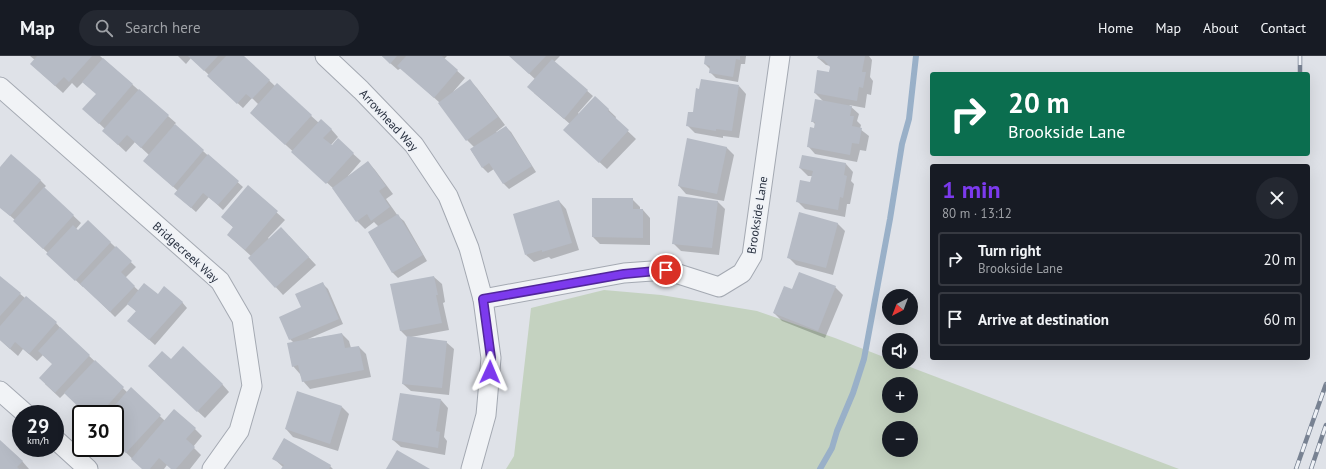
<!DOCTYPE html>
<meta charset="utf-8">
<style>
:root{--surface:#171b24;--page:#242831;--text:#f1f3f6;--muted:#9ea1a6;--line:#363941;--accent:#7c3aed}
body{margin:0;font-family:"PT Sans",sans-serif;background:var(--page);color:var(--text);height:100vh;display:flex;flex-direction:column;font-size:15px;white-space:nowrap}
*{box-sizing:border-box;margin:0}
p{font-size:13px;color:var(--muted)}
.icon{flex:none;width:22px;height:22px;fill:none;stroke:currentColor;stroke-width:2;stroke-linecap:round;stroke-linejoin:round}
.map{position:relative;flex:1;overflow:hidden}
.drawer{position:absolute;left:930px;top:108px;width:380px;height:196px;display:flex;flex-direction:column;background:var(--surface);border-radius:4px;box-shadow:0 4px 16px #0002}
.drawer>*{flex:none}
.hud{position:absolute;left:930px;top:16px;width:380px;height:84px;border-radius:4px;box-shadow:0 4px 16px #0002;background:#0b6e4f;color:#fff;overflow:hidden}
.needle{width:26px;rotate:222deg}
.controls{position:absolute;left:882px;top:233px;display:grid;gap:8px}
.controls a{display:grid;place-items:center;width:36px;height:36px;border-radius:50%;background:var(--surface);box-shadow:0 4px 16px #0002;font-size:20px}
.speed{position:absolute;left:12px;top:349px;display:flex;gap:8px;font-size:20px;font-weight:700;text-align:center}
.speed>*{display:grid;place-content:center;width:52px;height:52px;border-radius:50%;background:var(--surface);box-shadow:0 4px 16px #0002;line-height:1}
.speed small{font-size:10px;font-weight:400}
.speed .limit{border:2px solid #111;border-radius:6px;background:#fff;color:#111}
.pin{position:absolute;display:grid;place-items:center;width:34px;height:34px;color:#fff;margin:-17px;border:2px solid #fff;border-radius:50%;box-shadow:0 1px 4px #0007}
.me{position:absolute;width:44px;margin:-22px;rotate:1deg;stroke-linejoin:round;filter:drop-shadow(0 0 3px #0008)}
.turn{display:flex;align-items:center;gap:14px;height:84px;padding:0 12px;font-size:18px}
.turn .icon{width:52px;height:52px;stroke-width:2.5}
.turn b{display:block;font-size:28px;line-height:34px}
.round{display:grid;place-items:center;flex:none;width:42px;height:42px;border-radius:21px;background:var(--page)}
.head{display:flex;align-items:center;justify-content:space-between;height:68px;padding:0 12px}
h1{font-size:24px;font-weight:600;line-height:30px;color:var(--accent)}
ul{padding:0;list-style:none}
li{display:flex;align-items:center;gap:12px;height:54px;margin:0 8px 6px;padding:0 4px;border:2px solid var(--line);border-radius:4px}
li div{flex:1}
li b{display:block;font-size:15px}
li em{font-style:normal}
header{display:flex;align-items:center;gap:24px;box-sizing:border-box;height:56px;padding:0 20px;background:var(--surface);border-bottom:1px solid var(--line)}
header strong{font-size:19px}
nav{display:flex;gap:22px;margin-inline-start:auto;font-size:14px}
.search{width:280px;height:36px;background:var(--page);display:flex;align-items:center;gap:10px;box-sizing:border-box;padding:0 14px;border-radius:22px;color:var(--muted);font-size:15px}
.map>svg:first-child{display:block}
.green{fill:#c4d2c0;fill-rule:evenodd}
.shadow{fill:#0003}
.lines{fill:none;stroke-linecap:round;stroke-linejoin:round}
.stream{stroke:#99b0c8;stroke-width:6}
.building{fill:#b6bbc5}
.street-casing{stroke:#a4a9b2;stroke-width:21}
.street{stroke:#f1f3f6;stroke-width:19}
.rail-casing{stroke:#788292;stroke-width:4.5}
.rail{stroke:#eef1f6;stroke-width:3;stroke-dasharray:9;stroke-linecap:butt}
.route-casing{stroke:#51269a;stroke-width:10}
.route{stroke:#7c3aed;stroke-width:7}
.labels{text-anchor:middle;dominant-baseline:central;stroke-width:3;stroke-linejoin:round;paint-order:stroke}
.street-label{font-size:12px;fill:#28303f;stroke:#eef1f6}
</style>
<header>
<strong>Map</strong>
<div class="search"><svg class="icon" aria-label="search" viewBox="0 0 24 24"><circle cx="10" cy="10" r="6"/><path d="M15 15l6 6"/></svg>Search here</div>
<nav><a>Home</a><a>Map</a><a>About</a><a>Contact</a></nav>
</header>
<div class="map">
<svg width="1326" height="413" viewBox="0 0 1326 413">
<rect width="100%" height="100%" fill="#dfe2e8"/>
<path class="green" d="M604 234 661 239 757 255 835 282 889 303V306H897L1179 413H506L514 400 531 252ZM889 328H911V350H889ZM889 372H911V394H889Z"/>
<g class="shadow">
<polygon points="30,0 100,0 168,60 176,67 174,69 243,131 223,154 209,141 196,156 181,143 178,135 144,105 149,99 135,86 126,96 111,82 105,73 89,58 97,38 83,26 77,32 72,27 63,37 31,8 35,4"/>
<polygon points="178,0 243,0 275,30 277,29 319,67 331,73 338,81 331,89 332,91 338,84 361,105 348,120 348,121 368,106 375,114 393,138 386,143 398,160 404,165 427,205 398,222 393,217 369,177 379,171 374,166 365,173 357,165 335,134 251,57 258,48 252,42 243,52 213,25 209,19 191,2 186,8"/>
<polygon points="382,0 447,0 444,3 465,22 453,36 470,25 477,32 505,69 496,76 497,77 506,71 511,76 536,116 509,133 504,128 494,113 488,117 483,112 471,94 474,91 467,84 440,47 401,12 398,14"/>
<polygon points="510,0 560,0 554,6 593,40 578,57 579,58 595,41 616,61 615,63 636,83 607,113 572,81 570,68 534,37 536,24"/>
<polygon points="705,0 752,0 746,0 745,8 741,8 738,26 716,22 710,16 711,14 705,8 706,1"/>
<polygon points="819,0 869,0 872,4 870,21 873,25 871,39 867,38 865,52 849,49 859,58 857,65 861,69 860,73 869,80 866,95 860,94 857,106 815,98 808,90 816,69 812,65 824,46 815,37 829,17 831,10 826,9 818,2"/>
<polygon points="739,30 746,38 739,82 723,80 723,82 695,77 688,70"/>
<polygon points="726,91 734,99 724,145 686,138 679,130"/>
<polygon points="11,99 41,125 46,130 44,132 81,167 76,173 78,176 88,165 136,211 125,222 139,235 182,246 187,252 155,289 134,270 137,256 128,248 115,261 84,230 83,231 55,205 48,197 21,172 15,164 0,151 0,112"/>
<polygon points="846,108 853,116 851,125 854,128 850,148 847,148 845,161 805,153 797,145 811,127 813,120 808,120 800,112"/>
<polygon points="248,131 285,164 268,182 269,183 289,180 316,209 283,239 249,202 251,200 228,179 234,172 222,161"/>
<polygon points="632,143 640,151 640,154 643,154 650,162 650,189 600,188 593,181"/>
<polygon points="559,145 566,153 579,194 551,203 549,201 534,206 526,199"/>
<polygon points="717,145 725,153 719,199 681,195 673,187"/>
<polygon points="837,167 845,175 833,219 796,209 788,201"/>
<polygon points="0,221 25,242 26,241 56,267 63,275 128,337 131,333 165,365 195,373 202,380 193,391 201,399 190,413 172,413 167,409 164,413 143,413 115,386 115,358 87,358 65,337 60,342 45,328 53,308 43,299 37,305 23,293 18,300 0,284"/>
<polygon points="434,221 442,228 445,246 443,247 449,274 411,281 446,286 454,293 449,339 411,335 403,328 408,282 400,274"/>
<polygon points="323,228 328,233 343,268 308,283 342,278 349,285 351,292 359,291 366,298 371,321 310,333 303,325 300,318 293,310 294,287 290,283 302,252"/>
<polygon points="835,231 843,239 825,282 782,265 774,257"/>
<polygon points="171,305 222,328 229,336 205,362 157,318"/>
<polygon points="441,344 448,352 444,381 447,385 445,399 401,391 393,384"/>
<polygon points="342,351 349,358 338,395 293,381 286,373"/>
<polygon points="0,385 22,405 29,413 0,413"/>
<polygon points="273,402 330,410 333,413 283,413 283,411"/>
</g>
<g class="lines">
<polyline class="stream" points="820,413 832,392 837,375 853,337 864,303 890,163 902,88 909,63 916,0"/>
</g>
<g class="building">
<polygon points="37,0 92,0 69,26 64,21 55,30 30,8"/>
<polygon points="188,0 218,0 204,15"/>
<polygon points="226,0 244,0 270,24 252,43 246,38 237,48 207,20"/>
<polygon points="382,0 397,0 390,8"/>
<polygon points="406,0 442,0 458,14 434,42 397,10"/>
<polygon points="509,0 546,0 529,18"/>
<polygon points="705,0 740,0 740,4 736,3 733,21 709,17 710,10 704,8"/>
<polygon points="818,0 865,0 862,16 866,16 863,32 859,31 857,45 814,37 817,14 829,16 830,11 824,4 817,2"/>
<polygon points="103,2 133,28 99,68 82,53 96,38 82,26"/>
<polygon points="552,3 588,34 564,63 527,31"/>
<polygon points="470,23 498,61 466,85 438,47"/>
<polygon points="701,23 739,29 732,75 716,73 716,75 686,70 688,56 693,56 696,32 699,33"/>
<polygon points="277,27 312,59 285,89 250,57"/>
<polygon points="139,33 169,59 141,92 127,79 118,89 102,75"/>
<polygon points="595,40 609,53 608,55 629,74 599,107 563,74"/>
<polygon points="815,43 852,50 850,60 854,60 852,70 862,72 859,88 852,87 850,99 807,91 810,71 814,72 815,66 811,66"/>
<polygon points="321,63 332,73 323,82 332,89 338,82 354,97 326,128 291,96"/>
<polygon points="175,68 204,94 173,131 143,105"/>
<polygon points="506,70 532,110 503,128 489,107 482,112 470,93"/>
<polygon points="687,82 727,91 717,138 678,130"/>
<polygon points="11,98 41,124 10,160 0,152 0,111"/>
<polygon points="208,98 239,125 218,149 203,137 191,152 174,138"/>
<polygon points="802,99 846,107 844,119 847,120 843,142 840,141 838,154 796,146 800,124 810,126 813,115 799,112"/>
<polygon points="368,105 386,130 379,135 390,151 371,165 367,158 356,166 332,132"/>
<polygon points="248,129 278,155 245,194 227,179 233,171 221,161"/>
<polygon points="44,131 74,159 43,193 13,165"/>
<polygon points="678,140 718,145 712,192 672,188"/>
<polygon points="592,142 633,142 633,153 643,153 643,182 592,181"/>
<polygon points="559,144 572,187 542,196 542,194 525,199 513,158"/>
<polygon points="799,156 838,167 826,212 787,202"/>
<polygon points="398,158 423,199 392,217 368,176"/>
<polygon points="88,164 111,186 75,225 46,198 73,169 78,174"/>
<polygon points="281,171 309,201 275,232 248,202"/>
<polygon points="116,190 132,205 121,216 135,230 110,256 80,228"/>
<polygon points="799,216 836,230 818,275 773,257 784,230 792,233"/>
<polygon points="0,220 21,237 0,260"/>
<polygon points="434,220 438,239 436,239 442,267 400,275 390,228"/>
<polygon points="323,226 339,263 289,284 279,261 301,251 295,238"/>
<polygon points="144,227 158,238 164,230 183,246 149,284 127,265 136,255 127,248"/>
<polygon points="26,240 57,266 29,298 15,286 10,293 0,284 0,270"/>
<polygon points="60,271 90,299 55,337 39,322 52,308 38,295"/>
<polygon points="342,277 345,292 359,290 364,314 302,326 298,309 292,311 287,287"/>
<polygon points="407,280 447,285 442,332 402,328"/>
<polygon points="183,290 223,328 197,356 148,310 162,295 171,303"/>
<polygon points="95,304 124,331 100,358 86,358 64,337"/>
<polygon points="131,331 161,359 126,397 115,387 115,358 107,358"/>
<polygon points="297,335 342,350 330,388 285,373"/>
<polygon points="400,337 441,343 436,375 440,376 438,392 392,384"/>
<polygon points="174,353 196,372 186,383 195,391 176,413 171,413 159,402 150,413 142,413 131,403"/>
<polygon points="284,382 331,409 329,413 281,413 284,409 272,403"/>
<polygon points="0,384 23,405 17,411 19,413 0,413"/>
<polygon points="397,394 430,413 386,413"/>
</g>
<g class="lines">
<defs>
<g id="street">
<polyline points="325,0 361,34 414,89 448,140 469,192 483,243 491,302 486,359 471,413"/>
<polyline points="0,31 220,225 242,263 252,330 239,375 212,413"/>
<polyline points="483,243 624,217 666,214 719,231 742,217 752,200 780,0"/>
<polyline points="0,335 26,358"/>
<polyline points="55,383 88,413"/>
</g>
</defs>
<use href="#street" class="street-casing"/>
<use href="#street" class="street"/>
<defs>
<g id="rail">
<polyline points="1300,0 1300,18"/>
<polyline points="1296,413 1326,328"/>
<polyline points="1311,413 1326,369"/>
</g>
</defs>
<use href="#rail" class="rail-casing"/>
<use href="#rail" class="rail"/>
</g>
<g class="lines">
<defs>
<polyline id="route" points="490,316 491,302 483,243 624,218 666,214"/>
</defs>
<use href="#route" class="route-casing"/>
<use href="#route" class="route"/>
</g>
<g class="labels">
<g class="street-label">
<text transform="translate(389 64) rotate(47)">Arrowhead Way</text>
<text transform="translate(757 159) rotate(-81)">Brookside Lane</text>
<text transform="translate(186 196) rotate(42)">Bridgecreek Way</text>
</g>
</g>
</svg>
<div class="controls">
<a><svg class="needle" viewBox="-14 -14 28 28"><path d="M0-13l5 13h-10z" fill="#e53935"/><path d="M0 13l5-13h-10z" fill="#9ea1a6"/></svg></a>
<a><svg class="icon" aria-label="sound" viewBox="0 0 24 24"><path d="M4 9h4l5-4v14l-5-4H4zM17 9q2 3 0 6"/></svg></a>
<a>+</a>
<a>−</a>
</div>
<div class="speed"><div>29<small>km/h</small></div><div class="limit">30</div></div>
<div class="pin" style="left:666px;top:214px;background:#d93025"><svg class="icon" aria-label="arrive" viewBox="0 0 24 24"><path d="M6 21V4h12l-3 4 3 4H6"/></svg></div>
<svg class="me" style="left:490px;top:316px" viewBox="-20 -20 40 40"><path d="M0-17L14 15 0 8-14 15z" fill="#7c3aed" stroke="#fff" stroke-width="4"/></svg>
<div class="hud">
<div class="turn"><svg class="icon" aria-label="right" viewBox="0 0 24 24"><path d="M7 20v-9h11M14 6l5 5-5 5"/></svg><div><b>20 m</b>Brookside Lane</div></div>
</div>
<section class="drawer">
<div class="head"><div><h1>1 min</h1><p>80 m · 13:12</p></div><a class="round"><svg class="icon" aria-label="close" viewBox="0 0 24 24"><path d="M6 6l12 12M18 6L6 18"/></svg></a></div>
<ul>
<li><svg class="icon" aria-label="right" viewBox="0 0 24 24"><path d="M7 20v-9h11M14 6l5 5-5 5"/></svg><div><b>Turn right</b><p>Brookside Lane</p></div><em>20 m</em></li>
<li><svg class="icon" aria-label="arrive" viewBox="0 0 24 24"><path d="M6 21V4h12l-3 4 3 4H6"/></svg><div><b>Arrive at destination</b></div><em>60 m</em></li>
</ul>
</section>
</div>
